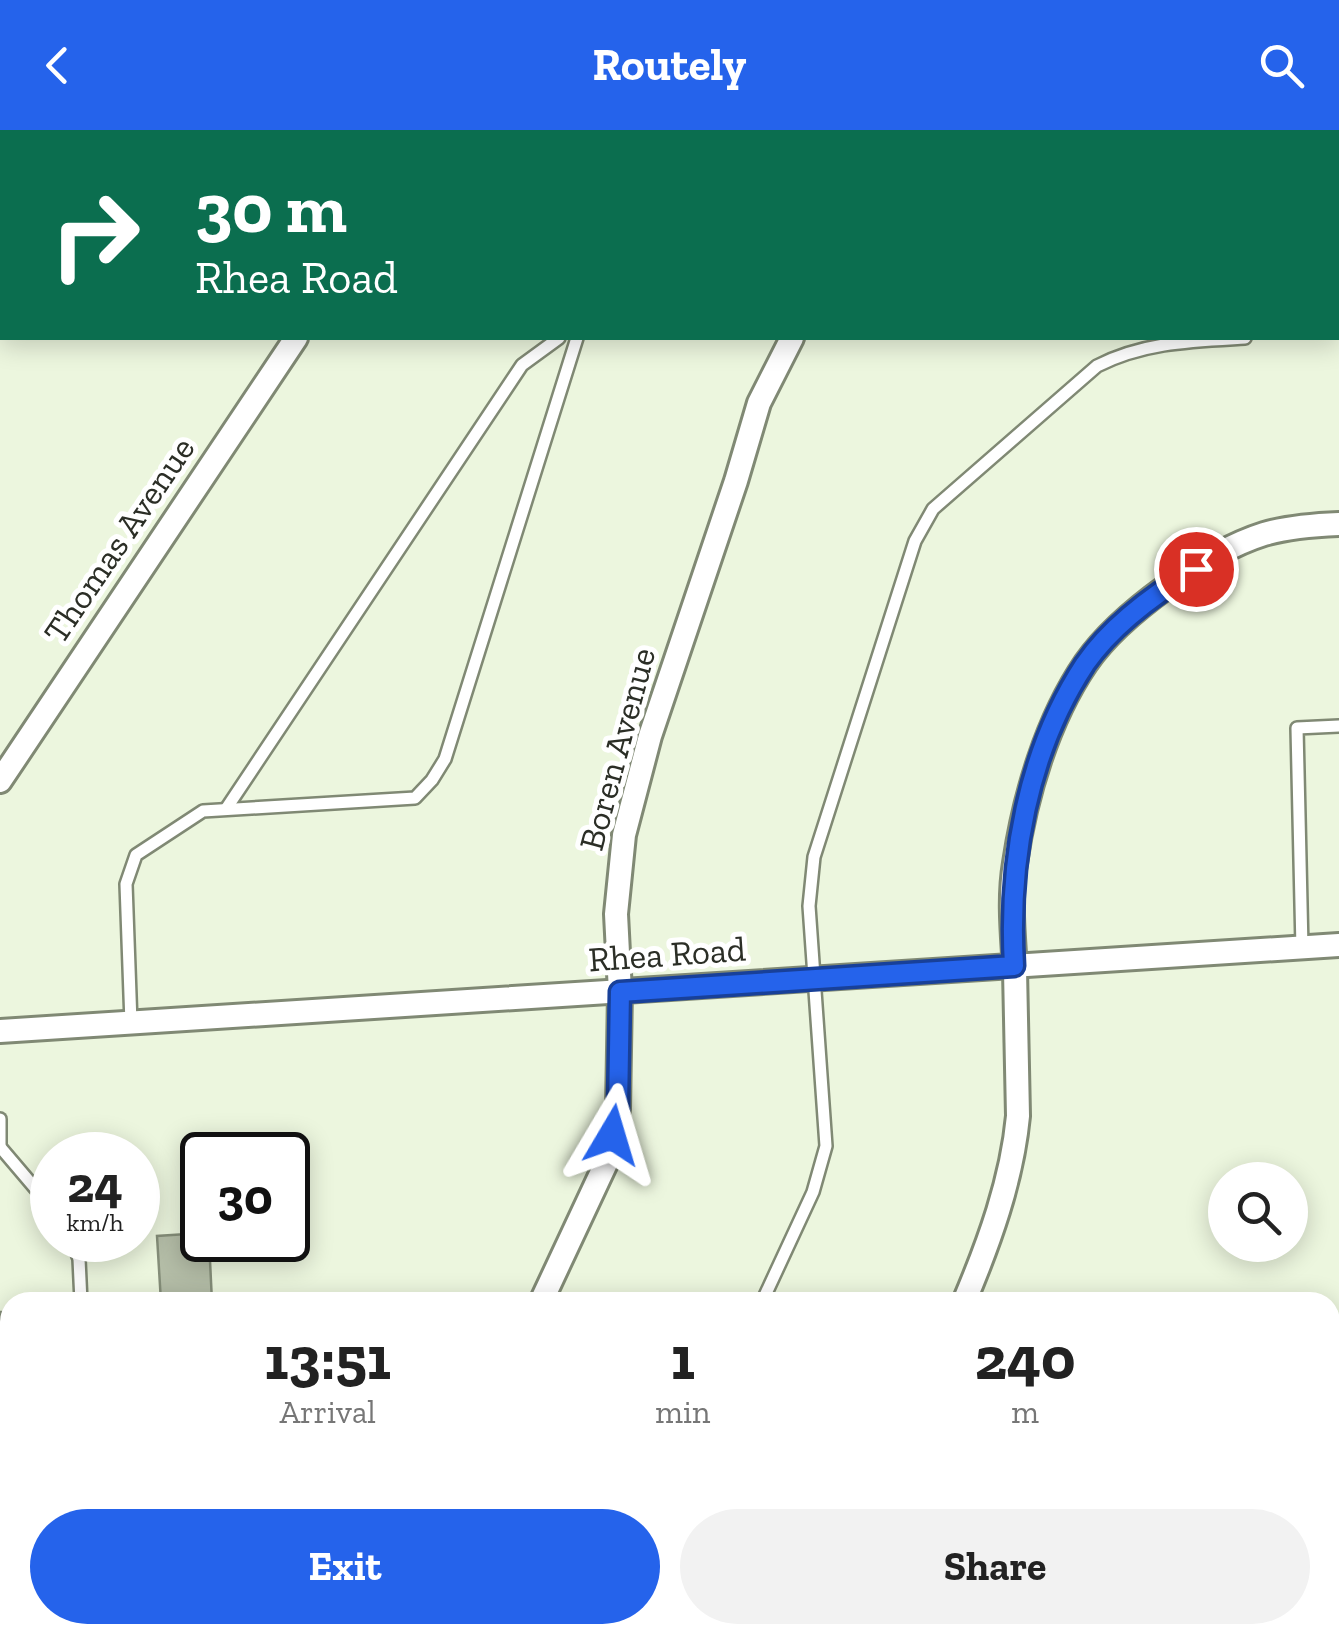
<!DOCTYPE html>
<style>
:root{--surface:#fff;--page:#f2f2f2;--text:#222;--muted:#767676;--accent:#2563eb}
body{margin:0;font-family:"Zilla Slab",serif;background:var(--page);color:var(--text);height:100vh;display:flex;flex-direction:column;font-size:38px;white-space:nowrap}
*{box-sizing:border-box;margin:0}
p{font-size:32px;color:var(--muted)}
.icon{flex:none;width:55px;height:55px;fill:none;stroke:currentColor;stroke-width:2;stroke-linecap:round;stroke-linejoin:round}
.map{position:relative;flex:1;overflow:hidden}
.sheet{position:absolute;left:0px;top:1162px;width:1340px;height:352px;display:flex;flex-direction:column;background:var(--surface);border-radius:30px 30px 0 0;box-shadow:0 5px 25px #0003}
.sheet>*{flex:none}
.banner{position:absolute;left:0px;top:0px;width:1340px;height:210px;box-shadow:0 5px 25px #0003;background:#0b6e4f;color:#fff;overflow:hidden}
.fabs{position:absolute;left:1208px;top:1032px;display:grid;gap:20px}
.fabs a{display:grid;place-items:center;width:100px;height:100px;border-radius:50%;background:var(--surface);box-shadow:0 5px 25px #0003;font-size:50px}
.speed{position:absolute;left:30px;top:1002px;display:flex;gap:20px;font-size:50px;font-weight:700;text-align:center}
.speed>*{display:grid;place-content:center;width:130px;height:130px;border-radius:50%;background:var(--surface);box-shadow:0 5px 25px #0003;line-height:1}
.speed small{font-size:25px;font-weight:400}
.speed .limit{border:5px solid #111;border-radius:15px;background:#fff;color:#111}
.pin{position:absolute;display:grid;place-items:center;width:85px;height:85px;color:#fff;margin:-42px;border:5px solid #fff;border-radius:50%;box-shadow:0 2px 10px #0007}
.me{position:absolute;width:110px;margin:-55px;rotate:7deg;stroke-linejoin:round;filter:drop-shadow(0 0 8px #0008)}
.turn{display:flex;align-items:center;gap:35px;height:210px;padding:0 30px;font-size:45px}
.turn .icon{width:130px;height:130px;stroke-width:2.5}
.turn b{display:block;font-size:70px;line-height:85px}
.eta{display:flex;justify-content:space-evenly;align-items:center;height:170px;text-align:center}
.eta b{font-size:60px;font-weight:800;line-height:70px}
.primary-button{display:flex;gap:20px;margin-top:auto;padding:20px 30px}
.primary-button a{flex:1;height:115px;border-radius:60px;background:var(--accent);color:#fff;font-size:40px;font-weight:800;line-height:115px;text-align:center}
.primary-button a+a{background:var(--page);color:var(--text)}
header{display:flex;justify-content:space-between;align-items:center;height:130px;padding:0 30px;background:var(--accent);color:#fff;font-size:45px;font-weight:800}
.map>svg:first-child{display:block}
.building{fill:#b4bda7;stroke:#858e79;stroke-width:2.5}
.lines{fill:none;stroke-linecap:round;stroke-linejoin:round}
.service-casing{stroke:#808974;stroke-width:16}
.minor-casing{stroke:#808974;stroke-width:28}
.service{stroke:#fff;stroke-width:11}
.minor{stroke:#fff;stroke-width:22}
.route-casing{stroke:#184099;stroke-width:25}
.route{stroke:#2563eb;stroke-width:18}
.labels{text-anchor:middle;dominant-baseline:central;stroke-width:10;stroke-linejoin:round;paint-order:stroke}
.street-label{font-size:35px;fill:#2b2e26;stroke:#fff}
</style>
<header><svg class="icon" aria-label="back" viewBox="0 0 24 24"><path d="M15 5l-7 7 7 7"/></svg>Routely<svg class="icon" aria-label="search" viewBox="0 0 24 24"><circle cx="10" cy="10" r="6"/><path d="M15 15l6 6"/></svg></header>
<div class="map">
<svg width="1339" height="1514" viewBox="0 0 1339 1514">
<rect width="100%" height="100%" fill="#ecf6de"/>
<g class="building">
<polygon points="202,1103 202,1110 209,1110 212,1172 161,1172 157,1106"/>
<polygon points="0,1182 10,1182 10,1405 0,1406"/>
</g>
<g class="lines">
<defs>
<g id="service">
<polyline points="147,2 148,0"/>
<polyline points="636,2 636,0"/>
<polyline points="0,160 2,160"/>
<polyline points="1338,202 1339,202"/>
<polyline points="226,679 522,235 559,208"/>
<polyline points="1302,818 1297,598 1339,596"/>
<polyline points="131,893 126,754 136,725 203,681 415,668 432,650 445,629 577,208"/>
<polyline points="0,989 0,1019"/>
<polyline points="1,1018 52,1078"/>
<polyline points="72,1110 79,1129 81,1172"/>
<path d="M762 1172 813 1062 826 1016 809 776 814 727 915 411 933 379 1097 236C1144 212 1193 211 1245 208"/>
<polyline points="0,1427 10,1433"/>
<polyline points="23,1505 24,1514"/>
<polyline points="604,1514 608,1505"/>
</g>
<g id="minor">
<polyline points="877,0 878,2"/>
<polyline points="388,2 389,0"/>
<polyline points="1338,11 1339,11"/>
<polyline points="0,651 296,208"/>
<polyline points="0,901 1339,815"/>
<polyline points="541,1172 607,1031 618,979 620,862 616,784 624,705 650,606 736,351 759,273 792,208"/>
<path d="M964 1172C989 1113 1012 1050 1018 986 1017 937 1016 889 1015 840 1013 805 1009 769 1015 733 1025 666 1047 590 1086 533 1120 484 1207 422 1264 404 1288 397 1314 395 1339 394"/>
<polyline points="1330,1385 1339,1367"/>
<polyline points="700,1505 719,1514"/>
<polyline points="383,1514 387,1505"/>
<polyline points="808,1514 812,1505"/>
<polyline points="1271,1514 1275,1505"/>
</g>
</defs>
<use href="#service" class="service-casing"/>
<use href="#minor" class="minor-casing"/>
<use href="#service" class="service"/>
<use href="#minor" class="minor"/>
</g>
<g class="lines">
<defs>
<path id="route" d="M612 1005 618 979 620 862 1014 836C1008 733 1027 622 1085 534 1112 495 1156 463 1196 439"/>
</defs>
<use href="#route" class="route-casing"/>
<use href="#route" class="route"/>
</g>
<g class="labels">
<g class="street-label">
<text transform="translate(119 410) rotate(-56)">Thomas Avenue</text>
<text transform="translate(617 619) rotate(-75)">Boren Avenue</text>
<text transform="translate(667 824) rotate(-4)">Rhea Road</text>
</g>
</g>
</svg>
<div class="fabs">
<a><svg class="icon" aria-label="search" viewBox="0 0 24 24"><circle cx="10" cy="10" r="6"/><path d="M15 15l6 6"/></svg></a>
</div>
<div class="speed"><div>24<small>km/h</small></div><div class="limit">30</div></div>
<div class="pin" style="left:1196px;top:439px;background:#d93025"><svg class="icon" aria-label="arrive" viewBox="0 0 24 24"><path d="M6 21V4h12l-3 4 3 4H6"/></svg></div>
<svg class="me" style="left:612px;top:1005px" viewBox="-20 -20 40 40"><path d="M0-17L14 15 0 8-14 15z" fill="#2563eb" stroke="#fff" stroke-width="4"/></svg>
<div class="banner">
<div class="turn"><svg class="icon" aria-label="right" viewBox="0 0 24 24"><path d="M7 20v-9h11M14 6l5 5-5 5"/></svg><div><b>30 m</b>Rhea Road</div></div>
</div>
<section class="sheet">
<div class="eta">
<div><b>13:51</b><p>Arrival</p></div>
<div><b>1</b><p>min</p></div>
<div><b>240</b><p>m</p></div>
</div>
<div class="primary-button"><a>Exit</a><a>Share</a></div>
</section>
</div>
